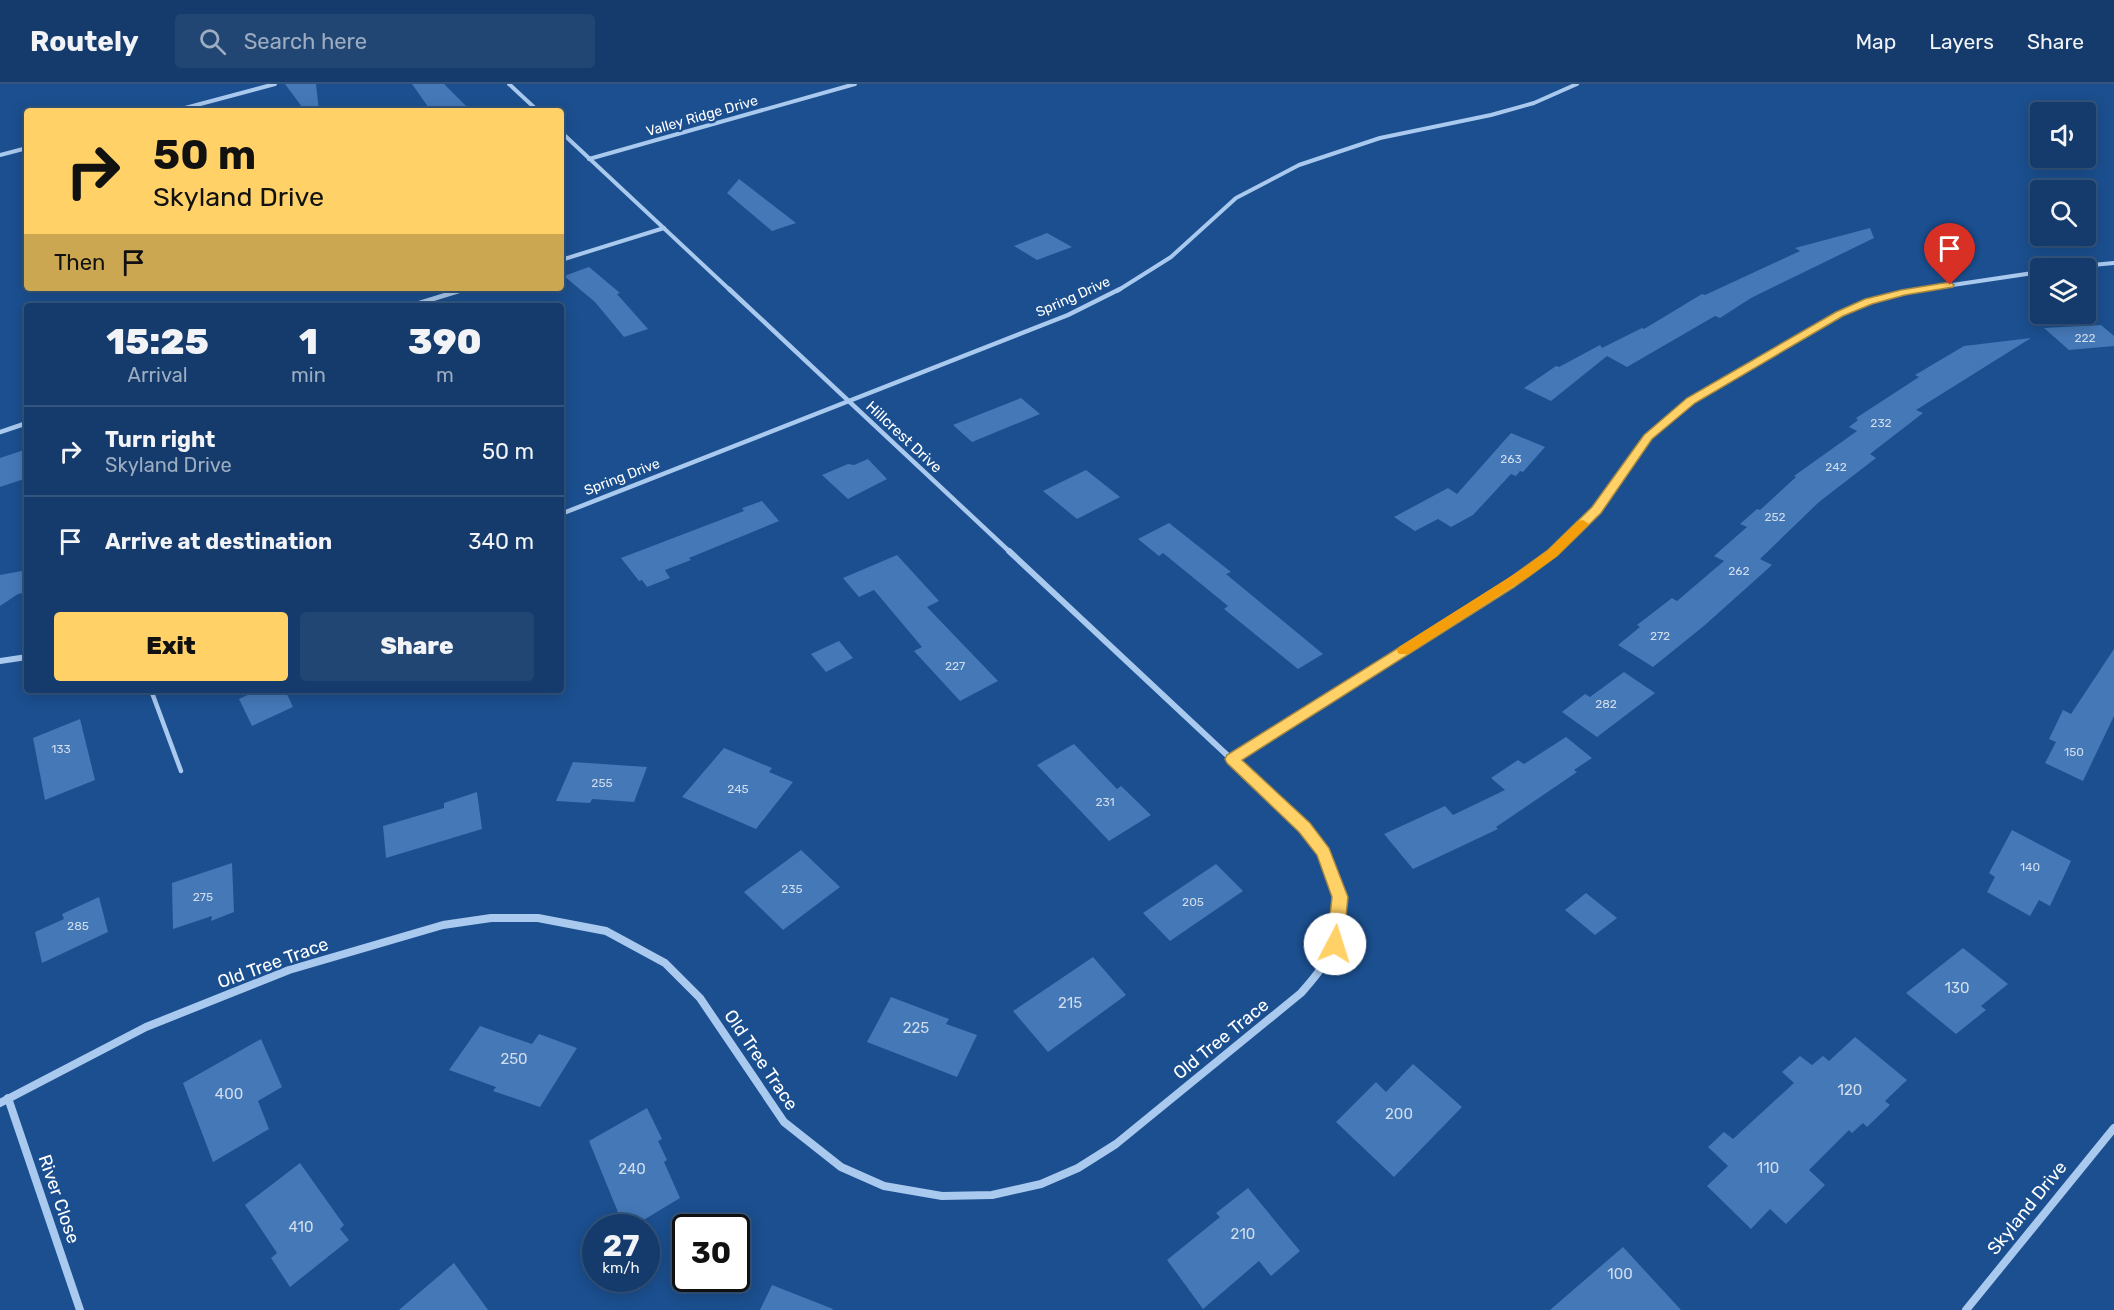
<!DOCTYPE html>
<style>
:root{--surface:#143b6b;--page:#214673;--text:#f1f3f6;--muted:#9dadc1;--line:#33557e;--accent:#ffd166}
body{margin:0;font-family:Rubik,sans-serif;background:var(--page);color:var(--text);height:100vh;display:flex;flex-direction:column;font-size:22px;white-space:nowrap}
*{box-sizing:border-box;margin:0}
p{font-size:20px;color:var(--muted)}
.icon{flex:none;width:33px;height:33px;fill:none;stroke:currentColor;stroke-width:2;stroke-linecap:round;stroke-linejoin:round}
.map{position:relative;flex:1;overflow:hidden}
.details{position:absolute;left:24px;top:219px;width:540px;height:390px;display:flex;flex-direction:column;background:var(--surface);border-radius:6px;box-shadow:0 3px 15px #0003,0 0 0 2px var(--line)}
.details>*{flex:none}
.top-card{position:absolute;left:24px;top:24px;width:540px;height:183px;border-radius:6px;box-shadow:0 3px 15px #0003,0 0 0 2px var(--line);background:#ffd166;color:#111;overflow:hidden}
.buttons{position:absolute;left:2030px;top:18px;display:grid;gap:12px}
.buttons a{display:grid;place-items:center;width:66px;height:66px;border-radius:6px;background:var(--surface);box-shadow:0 3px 15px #0003,0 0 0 2px var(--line);font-size:30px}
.speed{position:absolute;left:582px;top:1130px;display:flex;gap:12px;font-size:30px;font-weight:700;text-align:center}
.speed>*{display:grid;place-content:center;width:78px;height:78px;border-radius:50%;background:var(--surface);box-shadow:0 3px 15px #0003,0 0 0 2px var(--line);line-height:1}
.speed small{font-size:15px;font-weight:400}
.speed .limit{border:3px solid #111;border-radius:9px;background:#fff;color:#111}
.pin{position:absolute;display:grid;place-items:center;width:51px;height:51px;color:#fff;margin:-62px -26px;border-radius:50% 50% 50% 0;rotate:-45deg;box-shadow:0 0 6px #0007}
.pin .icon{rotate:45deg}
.me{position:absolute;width:66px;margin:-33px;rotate:5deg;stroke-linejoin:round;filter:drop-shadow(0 0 4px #0008)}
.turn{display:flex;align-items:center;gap:21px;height:126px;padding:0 30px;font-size:27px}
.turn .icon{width:78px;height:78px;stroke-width:2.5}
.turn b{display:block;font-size:42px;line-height:51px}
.then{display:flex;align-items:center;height:57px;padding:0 30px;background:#0003;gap:12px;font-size:22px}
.eta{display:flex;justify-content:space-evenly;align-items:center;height:102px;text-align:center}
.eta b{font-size:36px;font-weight:800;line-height:42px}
.action{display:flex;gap:12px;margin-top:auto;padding:12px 30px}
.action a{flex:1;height:69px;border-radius:6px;background:var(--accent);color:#111;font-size:24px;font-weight:800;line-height:69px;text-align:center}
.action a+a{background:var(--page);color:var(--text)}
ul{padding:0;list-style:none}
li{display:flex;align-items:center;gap:18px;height:90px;padding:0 30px;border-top:2px solid var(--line)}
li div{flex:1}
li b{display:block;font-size:22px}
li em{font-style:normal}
header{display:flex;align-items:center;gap:36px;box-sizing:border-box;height:84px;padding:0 30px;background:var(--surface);border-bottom:2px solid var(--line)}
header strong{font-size:28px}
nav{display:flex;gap:33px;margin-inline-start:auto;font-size:21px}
.search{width:420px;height:54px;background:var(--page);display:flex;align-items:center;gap:15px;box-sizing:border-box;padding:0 21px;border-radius:6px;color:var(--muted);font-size:22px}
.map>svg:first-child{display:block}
.building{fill:#4478b7}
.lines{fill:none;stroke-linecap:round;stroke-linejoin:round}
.lane{stroke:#a9c9ee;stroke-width:4.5}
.street-far3{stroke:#a9c9ee;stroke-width:4}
.street-far2{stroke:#a9c9ee;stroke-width:4.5}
.street-far1{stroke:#a9c9ee;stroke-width:6}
.street{stroke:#a9c9ee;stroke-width:8}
.route{fill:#ffd166;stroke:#a68842;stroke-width:1.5}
.slow{fill:#f59e0b}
.labels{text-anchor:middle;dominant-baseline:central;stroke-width:5;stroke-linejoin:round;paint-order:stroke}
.number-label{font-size:12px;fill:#d0dded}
.far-street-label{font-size:14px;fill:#fff;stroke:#1b4f8f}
.street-label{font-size:15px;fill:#fff;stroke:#1b4f8f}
.near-number-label{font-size:15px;fill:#d0dded}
.near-street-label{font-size:18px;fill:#fff;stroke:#1b4f8f}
</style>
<header>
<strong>Routely</strong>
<div class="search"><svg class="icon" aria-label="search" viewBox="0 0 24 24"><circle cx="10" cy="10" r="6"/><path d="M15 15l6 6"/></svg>Search here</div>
<nav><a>Map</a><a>Layers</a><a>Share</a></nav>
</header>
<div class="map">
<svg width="2114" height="1226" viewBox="0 0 2114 1226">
<rect width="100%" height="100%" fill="#1b4f8f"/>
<g class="building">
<polygon points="285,0 316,0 319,27 305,27"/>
<polygon points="412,0 444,0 471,27 431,27"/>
<polygon points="739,95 796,139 772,147 727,109"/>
<polygon points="1870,144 1874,154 1751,214 1720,234 1715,232 1627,283 1607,272 1551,317 1524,304 1556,282 1559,283 1600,261 1602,264 1642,244 1644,245 1702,210 1705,211 1800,167 1795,164"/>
<polygon points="1047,149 1072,163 1037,176 1014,162"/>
<polygon points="589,183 620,209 617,210 648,245 624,253 595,218 564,192"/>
<polygon points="2101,241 2114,252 2114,262 2069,266 2044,244"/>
<polygon points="2031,254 1916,326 1923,329 1870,370 1876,374 1819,418 1760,475 1772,481 1705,541 1653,583 1618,561 1640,543 1637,541 1672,514 1677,517 1724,477 1714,472 1747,443 1740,440 1757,425 1760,426 1796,393 1794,392 1857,347 1849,343 1858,336 1856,334 1919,293 1915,291 1964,262"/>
<polygon points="1021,314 1040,330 972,358 953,341"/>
<polygon points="1511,349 1545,363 1523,388 1520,387 1516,392 1511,390 1473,431 1451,443 1438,435 1415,447 1394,433 1448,404 1457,410"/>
<polygon points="27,365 27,394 0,403 0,374"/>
<polygon points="868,375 887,395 848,415 822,391 848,380 854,381"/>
<polygon points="1086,386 1120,413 1077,435 1043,407"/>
<polygon points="762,417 779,437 689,474 691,476 665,486 670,494 647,503 642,496 639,497 621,474 744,427 742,424"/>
<polygon points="1169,439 1231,488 1226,490 1323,570 1298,585 1224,525 1228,522 1163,469 1159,472 1138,455"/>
<polygon points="897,471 939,517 927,523 998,597 960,617 914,567 922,563 874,506 859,513 843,494"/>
<polygon points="27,486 27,508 18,510 0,522 0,491"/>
<polygon points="839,557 853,574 826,588 811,570"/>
<polygon points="2114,565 2114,632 2083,697 2045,679 2056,658 2049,655 2063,626 2071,630"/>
<polygon points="1624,588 1655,609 1597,653 1562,628 1585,610 1590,613"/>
<polygon points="259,606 285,606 293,623 252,642 239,615"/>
<polygon points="80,635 95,696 45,716 33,654"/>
<polygon points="1566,653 1592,674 1574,686 1577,688 1496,743 1498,745 1413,785 1384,750 1445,722 1453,731 1505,706 1491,694 1518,676 1524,680"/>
<polygon points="1074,660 1117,705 1121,702 1151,731 1109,757 1037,681"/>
<polygon points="724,664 772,684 769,688 793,698 756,745 682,713"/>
<polygon points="573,678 647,683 634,718 592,715 590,719 556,717"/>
<polygon points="477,708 482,745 386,774 383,742 444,724 444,719"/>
<polygon points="2012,746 2071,777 2050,822 2039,816 2030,832 1987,808 1995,793 1989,789"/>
<polygon points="801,766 840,803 783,846 744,808"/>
<polygon points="232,779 234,828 211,837 212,832 173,845 172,799"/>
<polygon points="1216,780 1243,807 1170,857 1143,829"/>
<polygon points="1586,809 1617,834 1595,851 1565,826"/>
<polygon points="99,813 108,848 42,879 35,848 64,835 62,830"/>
<polygon points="1963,864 2008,900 1981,922 1986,926 1956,950 1906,909"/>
<polygon points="1093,873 1126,911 1048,968 1013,927"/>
<polygon points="891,913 949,935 946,940 977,951 957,993 867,958"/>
<polygon points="480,942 532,960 539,950 577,964 540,1023 493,1007 496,1003 449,986"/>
<polygon points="1855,953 1907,996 1885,1017 1890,1021 1867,1043 1863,1039 1852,1049 1849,1046 1809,1086 1825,1101 1786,1140 1770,1125 1751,1145 1707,1102 1728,1082 1708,1063 1724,1048 1733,1055 1794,999 1782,988 1800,972 1812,981 1823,972 1829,977"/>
<polygon points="261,955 282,1003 258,1017 269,1045 213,1078 183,999"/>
<polygon points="1413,980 1462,1023 1394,1093 1336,1038 1376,998 1386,1008"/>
<polygon points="647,1024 662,1055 658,1057 667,1076 664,1078 680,1114 632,1143 624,1143 589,1057"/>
<polygon points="300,1079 344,1141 340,1145 349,1156 290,1203 271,1174 277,1169 245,1121"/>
<polygon points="1248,1104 1300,1167 1271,1192 1259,1177 1203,1225 1167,1176 1220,1133 1216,1129"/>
<polygon points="1623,1163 1681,1226 1550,1226"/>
<polygon points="454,1179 488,1226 399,1226"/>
<polygon points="772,1201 833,1225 832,1226 760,1226"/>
</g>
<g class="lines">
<polyline class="lane" points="151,606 181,687"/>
<g class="street-far3">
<polyline points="509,0 538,27"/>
<polyline points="174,27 275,0"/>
<polyline points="561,48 731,207"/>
<polyline points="0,71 27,64"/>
<polyline points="589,75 855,0"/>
<polyline points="561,176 664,144"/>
<polyline points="2060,184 2114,179"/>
<polyline points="460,207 469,204"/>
<polyline points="1117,207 1171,173 1236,114 1299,81 1380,54 1491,31 1534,19 1577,0"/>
<polyline points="1912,207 2040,188"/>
</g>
<g class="street-far2">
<polyline points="729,205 1011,469"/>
<polyline points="410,222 465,205"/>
<polyline points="0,348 27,339"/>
<polyline points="561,430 1068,231 1120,205"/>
<polyline points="1553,469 1596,426 1648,353 1691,316 1839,230 1869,217 1923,205"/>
</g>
<g class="street-far1">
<polyline points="1009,467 1305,744 1324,768 1336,802"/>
<polyline points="0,577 27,573"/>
<polyline points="1232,675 1509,501 1555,467"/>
</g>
<g class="street">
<polyline points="8,1014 80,1226"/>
<path d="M0 1019 146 943 289 886 443 841 491 834H538L606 847 665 879 700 914 784 1038 841 1083 884 1102 942 1112 992 1111 1041 1100 1078 1084 1116 1060 1301 909C1325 882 1334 870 1338 834 1339 821 1340 813 1336 801"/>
<polyline points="1966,1226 2114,1044"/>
</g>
</g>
<polygon class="route" points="1950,198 1954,201 1953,203 1905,211 1872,220 1843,232 1695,319 1652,355 1601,429 1557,472 1513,504 1242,676 1310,739 1329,764 1348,813 1343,860 1341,865 1335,867 1330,865 1327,860 1332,813 1317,771 1299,748 1227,679 1225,675 1227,671 1504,498 1548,466 1592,423 1644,351 1687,314 1836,228 1865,215 1901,206"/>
<polygon class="slow" points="1583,436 1589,440 1557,472 1528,493 1408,570 1399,570 1397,567 1399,563 1519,487 1548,466 1578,437"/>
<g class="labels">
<g class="number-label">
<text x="2085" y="254">222</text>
<text x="1881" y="339">232</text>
<text x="1511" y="375">263</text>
<text x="1836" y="383">242</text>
<text x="1775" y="433">252</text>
<text x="1739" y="487">262</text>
<text x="1660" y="552">272</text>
<text x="955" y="582">227</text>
<text x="1606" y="620">282</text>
<text x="61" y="665">133</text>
<text x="2074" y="668">150</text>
<text x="602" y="699">255</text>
<text x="738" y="705">245</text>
<text x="1105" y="718">231</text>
<text x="2030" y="783">140</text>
<text x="792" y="805">235</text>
<text x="203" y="813">275</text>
<text x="1193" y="818">205</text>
<text x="78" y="842">285</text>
</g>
<g class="far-street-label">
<text transform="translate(702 32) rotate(-16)">Valley Ridge Drive</text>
<text transform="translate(1073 213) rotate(-24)">Spring Drive</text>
<text transform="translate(622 393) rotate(-21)">Spring Drive</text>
</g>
<g class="street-label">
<text transform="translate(904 353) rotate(43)">Hillcrest Drive</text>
</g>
<g class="near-number-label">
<text x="1957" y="904">130</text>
<text x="1070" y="919">215</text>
<text x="916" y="944">225</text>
<text x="514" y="975">250</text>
<text x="1850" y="1006">120</text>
<text x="229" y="1010">400</text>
<text x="1399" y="1030">200</text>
<text x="1768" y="1084">110</text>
<text x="632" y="1085">240</text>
<text x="301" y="1143">410</text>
<text x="1243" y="1150">210</text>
<text x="1620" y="1190">100</text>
</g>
<g class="near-street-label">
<text transform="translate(273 879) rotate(-20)">Old Tree Trace</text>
<text transform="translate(1221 955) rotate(-39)">Old Tree Trace</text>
<text transform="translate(761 976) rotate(56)">Old Tree Trace</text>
<text transform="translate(59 1115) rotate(71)">River Close</text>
<text transform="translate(2027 1124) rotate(-51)">Skyland Drive</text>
</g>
</g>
</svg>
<div class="buttons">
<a><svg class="icon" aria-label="sound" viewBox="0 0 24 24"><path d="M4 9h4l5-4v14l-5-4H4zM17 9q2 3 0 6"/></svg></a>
<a><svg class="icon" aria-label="search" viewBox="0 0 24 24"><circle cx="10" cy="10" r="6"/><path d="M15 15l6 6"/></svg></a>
<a><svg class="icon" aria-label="layers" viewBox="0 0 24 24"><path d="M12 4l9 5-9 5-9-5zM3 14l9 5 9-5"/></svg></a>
</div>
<div class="speed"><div>27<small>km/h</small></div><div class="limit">30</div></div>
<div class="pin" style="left:1950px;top:201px;background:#d93025"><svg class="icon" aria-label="arrive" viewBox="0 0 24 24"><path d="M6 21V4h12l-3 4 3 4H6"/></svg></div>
<svg class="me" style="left:1335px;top:860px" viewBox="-20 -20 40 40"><circle r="19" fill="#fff"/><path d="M0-13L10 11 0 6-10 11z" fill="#ffd166"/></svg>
<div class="top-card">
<div class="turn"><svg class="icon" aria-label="right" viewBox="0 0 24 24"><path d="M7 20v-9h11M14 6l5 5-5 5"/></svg><div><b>50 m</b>Skyland Drive</div></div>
<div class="then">Then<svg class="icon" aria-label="arrive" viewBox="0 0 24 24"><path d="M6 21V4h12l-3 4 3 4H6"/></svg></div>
</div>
<section class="details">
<div class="eta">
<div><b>15:25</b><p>Arrival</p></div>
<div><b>1</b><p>min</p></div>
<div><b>390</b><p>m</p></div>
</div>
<ul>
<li><svg class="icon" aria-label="right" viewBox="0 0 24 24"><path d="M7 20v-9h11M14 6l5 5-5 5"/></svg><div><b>Turn right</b><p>Skyland Drive</p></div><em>50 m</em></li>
<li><svg class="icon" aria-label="arrive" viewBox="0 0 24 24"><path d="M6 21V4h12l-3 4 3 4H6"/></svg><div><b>Arrive at destination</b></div><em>340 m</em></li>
</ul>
<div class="action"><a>Exit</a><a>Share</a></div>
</section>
</div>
